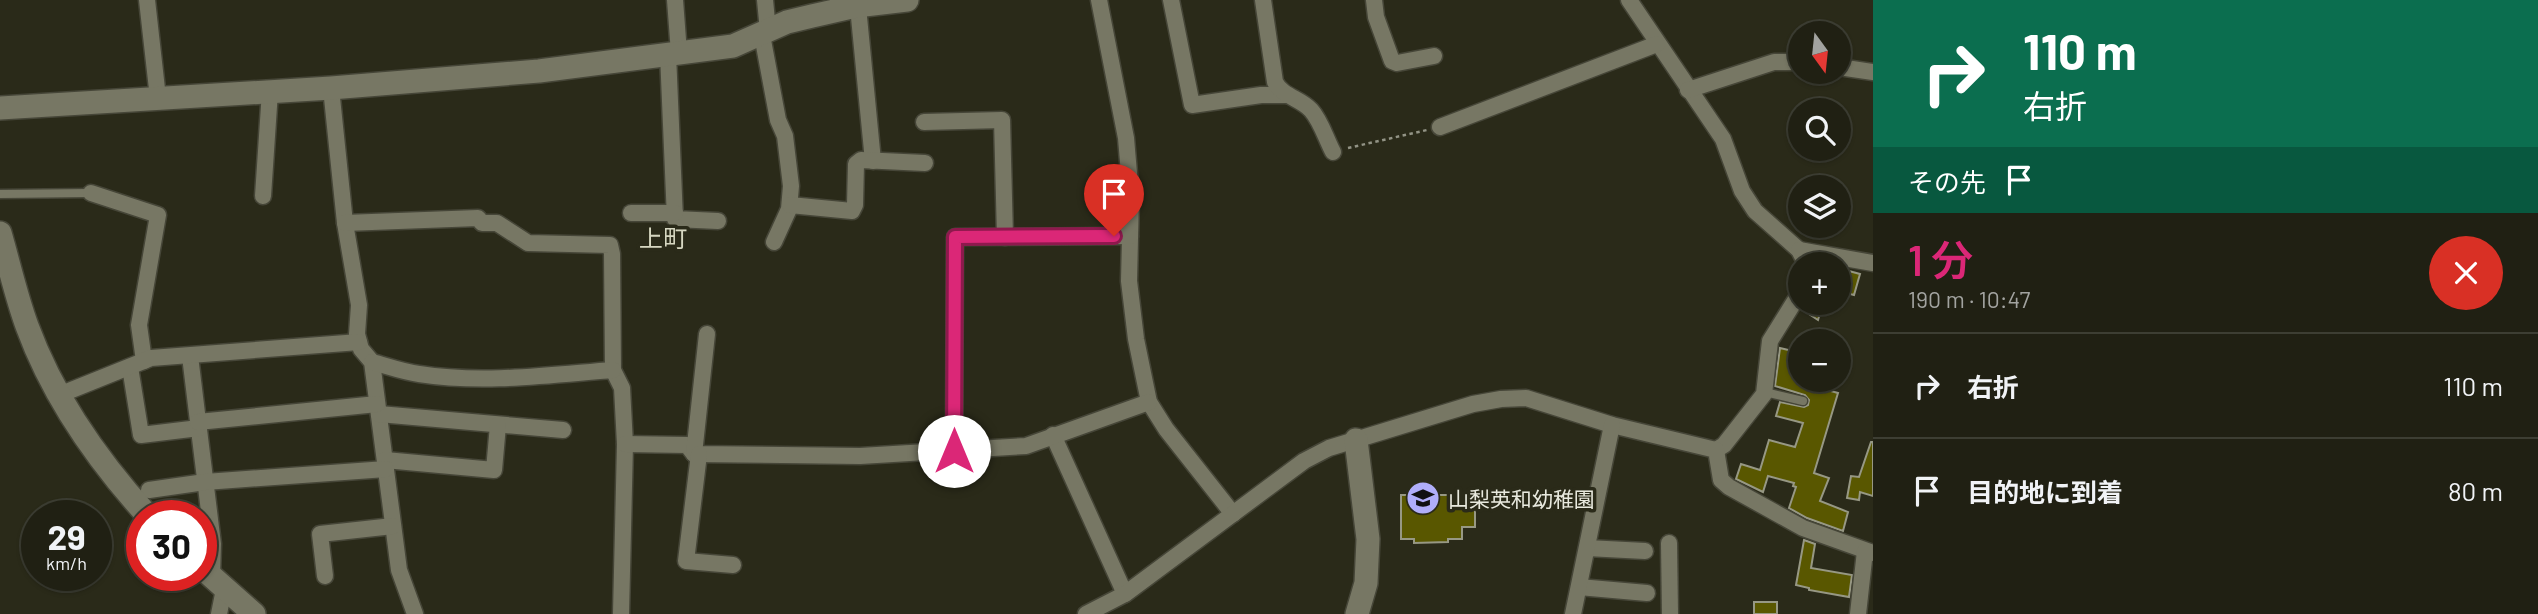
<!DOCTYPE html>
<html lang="ja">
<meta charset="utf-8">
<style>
:root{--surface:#202013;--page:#2d2d21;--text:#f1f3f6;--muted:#a2a3a0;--line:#3d3e33;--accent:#db2777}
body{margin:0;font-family:Barlow,"Noto Sans JP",sans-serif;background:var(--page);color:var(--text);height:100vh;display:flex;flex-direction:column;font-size:26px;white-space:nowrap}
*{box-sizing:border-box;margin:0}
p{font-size:23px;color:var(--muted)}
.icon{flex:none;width:38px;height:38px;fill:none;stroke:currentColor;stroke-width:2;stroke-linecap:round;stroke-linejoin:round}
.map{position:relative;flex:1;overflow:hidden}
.drawer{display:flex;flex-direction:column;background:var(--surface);width:665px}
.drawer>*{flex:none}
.guide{background:#0b6e4f;color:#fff;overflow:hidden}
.needle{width:46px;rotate:165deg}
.buttons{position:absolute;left:1788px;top:21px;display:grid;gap:14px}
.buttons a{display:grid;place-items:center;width:63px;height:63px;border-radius:50%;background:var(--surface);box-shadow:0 2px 5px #0004,0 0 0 2px var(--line);font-size:35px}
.speed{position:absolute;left:21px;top:500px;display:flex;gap:14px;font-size:35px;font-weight:700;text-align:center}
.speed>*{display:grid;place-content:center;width:91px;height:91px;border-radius:50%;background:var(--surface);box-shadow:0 2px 5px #0004,0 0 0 2px var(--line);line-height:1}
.speed small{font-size:18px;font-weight:400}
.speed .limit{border:10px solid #d22;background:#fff;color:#111}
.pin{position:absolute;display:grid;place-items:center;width:60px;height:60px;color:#fff;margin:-72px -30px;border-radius:50% 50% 50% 0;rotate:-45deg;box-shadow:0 0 7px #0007}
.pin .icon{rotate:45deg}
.me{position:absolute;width:77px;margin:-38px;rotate:0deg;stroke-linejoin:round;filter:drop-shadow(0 0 5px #0008)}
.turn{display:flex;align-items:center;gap:24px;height:147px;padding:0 35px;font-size:32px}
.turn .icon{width:91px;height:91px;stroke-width:2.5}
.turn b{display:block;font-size:49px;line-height:60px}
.then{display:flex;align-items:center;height:66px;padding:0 35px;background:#0003;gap:14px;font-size:26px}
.round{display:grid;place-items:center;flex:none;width:74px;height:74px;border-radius:37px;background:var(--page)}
.head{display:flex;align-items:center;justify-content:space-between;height:119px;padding:0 35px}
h1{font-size:42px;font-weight:600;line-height:52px;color:var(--accent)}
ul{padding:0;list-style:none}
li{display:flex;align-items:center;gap:21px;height:105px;padding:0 35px;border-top:2px solid var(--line)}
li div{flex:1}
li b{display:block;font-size:26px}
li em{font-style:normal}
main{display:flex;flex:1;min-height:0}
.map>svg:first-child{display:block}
.building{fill:#595700;stroke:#979884;stroke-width:2}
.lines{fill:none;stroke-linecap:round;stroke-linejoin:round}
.lane-casing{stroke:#464638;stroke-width:11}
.street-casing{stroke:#464638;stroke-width:19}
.secondary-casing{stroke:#464638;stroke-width:26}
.path{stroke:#929385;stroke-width:2.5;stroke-dasharray:3.5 3.5;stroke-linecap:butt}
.lane{stroke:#777764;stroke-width:8}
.street{stroke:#777764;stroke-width:16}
.secondary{stroke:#777764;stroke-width:23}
.route-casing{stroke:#8e194d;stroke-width:18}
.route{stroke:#db2777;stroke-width:12}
.labels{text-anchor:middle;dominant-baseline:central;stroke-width:7;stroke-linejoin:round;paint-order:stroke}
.poi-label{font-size:21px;fill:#e8e9de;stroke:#2a2a19;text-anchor:start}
.quarter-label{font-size:24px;fill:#d6d7c1;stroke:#2a2a19}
</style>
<main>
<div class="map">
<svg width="1873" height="614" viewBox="0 0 1873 614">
<rect width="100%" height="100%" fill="#2a2a19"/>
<g class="building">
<polygon points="1849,271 1860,274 1854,295 1839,291 1839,276 1847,278"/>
<polygon points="1812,303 1823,303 1818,320 1809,314"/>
<polygon points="1780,348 1801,353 1801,380 1810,380 1809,385 1838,393 1814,473 1829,478 1820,501 1848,512 1843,531 1807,518 1789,508 1796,487 1793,486 1794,483 1768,476 1763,492 1736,479 1741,464 1760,470 1769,440 1795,447 1803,423 1776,416 1780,402 1804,407 1808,405 1809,400 1805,395 1775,386"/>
<polygon points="1871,442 1873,442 1873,496 1860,492 1859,500 1847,498 1851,476 1859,477"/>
<polygon points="1401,495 1475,495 1475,527 1462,527 1462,539 1448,539 1448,542 1414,543 1414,539 1401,539"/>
<polygon points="1804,540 1815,544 1811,568 1852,575 1849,597 1809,590 1809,588 1796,585"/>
<rect x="1754" y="602" width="23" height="12"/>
</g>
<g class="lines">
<defs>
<g id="lane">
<polyline points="0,194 91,193"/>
<polyline points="1765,392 1803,401"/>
</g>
<g id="street">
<polyline points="147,0 158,98"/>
<polyline points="675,0 679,53"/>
<polyline points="765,0 768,31"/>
<polyline points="853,0 859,17 873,161"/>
<polyline points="1099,0 1126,138 1131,197 1129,281 1136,339 1149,402 1166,429 1233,514"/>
<polyline points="1171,0 1192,105 1261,95 1287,95"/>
<path d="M1263 0 1275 82C1283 97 1300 98 1311 110 1321 121 1326 139 1333 152"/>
<polyline points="1374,0 1376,17 1392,61 1397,63 1434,56"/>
<polyline points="1629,0 1723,139 1742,191 1755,211 1799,250 1806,264"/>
<polyline points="762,35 778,120 785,136 791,186 789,209 774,242"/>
<polyline points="668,54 675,219 718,221"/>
<polyline points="1839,67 1873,72"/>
<polyline points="331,88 345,223 359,305 357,334 361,349 372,362 399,570 415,614"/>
<polyline points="1688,90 1774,62 1801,62"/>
<polyline points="924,122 1002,120 1005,237"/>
<polyline points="1440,127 1657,44"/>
<polyline points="91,193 158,215 139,325 144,361"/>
<polyline points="263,196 270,91"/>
<polyline points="790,205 852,211 855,205 856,164 861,160 925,163"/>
<polyline points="631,213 675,213"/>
<polyline points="345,223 478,218 482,223 497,223 528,243 610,245 612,254 613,370 622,388 625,444 621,614"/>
<polyline points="1799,250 1873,263"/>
<polyline points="190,356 213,544 212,577"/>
<path d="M372 362C387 366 403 372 419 374 483 384 549 375 613 370"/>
<polyline points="130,367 141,435 199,428"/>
<polyline points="59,395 151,358 359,342"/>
<polyline points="379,414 563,430"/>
<polyline points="198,422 377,404"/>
<polyline points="1053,435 1125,594"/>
<polyline points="625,444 687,445 694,454 860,456 1026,446 1149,402"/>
<polyline points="1716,450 1724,445 1764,394 1770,341 1801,291"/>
<polyline points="954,451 955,237 1130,236"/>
<polyline points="694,454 707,334"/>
<polyline points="699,454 686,561 733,565"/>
<polyline points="385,460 494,470 498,425"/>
<polyline points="149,490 205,482 386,469"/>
<polyline points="1669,543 1670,614"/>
<polyline points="1587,548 1645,551"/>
<polyline points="325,576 320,534 393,526"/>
<polyline points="1579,587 1647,593"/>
<polyline points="219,614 224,589"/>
<polyline points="1086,614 1125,594 1304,461 1329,448 1473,404 1501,399 1526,398 1612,425 1716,450 1721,480 1729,487 1803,528 1873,553"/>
<polyline points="1573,614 1612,425"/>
<polyline points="1858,614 1865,551"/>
</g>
<g id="secondary">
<polyline points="0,108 331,88 539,71 733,46 787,22 812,16 856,6 907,0"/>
<path d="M0 233C9 264 16 296 27 326 53 397 98 461 148 516"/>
<polyline points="1356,440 1368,539 1366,583 1357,614"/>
<polyline points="201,567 254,614"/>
</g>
</defs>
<use href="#lane" class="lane-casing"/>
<use href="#street" class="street-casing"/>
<use href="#secondary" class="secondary-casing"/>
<polyline class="path" points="1348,148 1427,130"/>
<use href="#lane" class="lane"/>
<use href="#street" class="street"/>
<use href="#secondary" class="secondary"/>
</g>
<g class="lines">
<defs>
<polyline id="route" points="954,451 955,237 1114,236"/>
</defs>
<use href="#route" class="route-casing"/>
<use href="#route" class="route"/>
</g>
<defs>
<symbol id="school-disc" viewBox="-11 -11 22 22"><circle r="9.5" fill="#b0aefa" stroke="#2a2a19"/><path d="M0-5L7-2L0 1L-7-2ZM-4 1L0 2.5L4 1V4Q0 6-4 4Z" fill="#111"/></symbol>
</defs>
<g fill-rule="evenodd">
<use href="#school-disc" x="1404" y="479" width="38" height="38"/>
</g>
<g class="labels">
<g class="poi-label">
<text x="1448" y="498">山梨英和幼稚園</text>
</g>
<g class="quarter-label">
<text x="663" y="237">上町</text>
</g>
</g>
</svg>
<div class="buttons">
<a><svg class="needle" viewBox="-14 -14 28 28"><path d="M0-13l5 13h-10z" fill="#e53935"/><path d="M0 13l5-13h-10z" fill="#a2a3a0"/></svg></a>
<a><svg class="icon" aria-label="search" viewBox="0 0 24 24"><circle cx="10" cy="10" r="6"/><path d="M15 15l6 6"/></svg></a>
<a><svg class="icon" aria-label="layers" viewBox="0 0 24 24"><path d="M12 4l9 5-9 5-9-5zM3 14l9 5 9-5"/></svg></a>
<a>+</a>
<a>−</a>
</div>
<div class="speed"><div>29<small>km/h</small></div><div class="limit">30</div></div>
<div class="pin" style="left:1114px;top:236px;background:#d93025"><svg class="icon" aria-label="arrive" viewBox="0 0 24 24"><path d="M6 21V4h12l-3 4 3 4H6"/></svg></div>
<svg class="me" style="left:954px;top:451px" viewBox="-20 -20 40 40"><circle r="19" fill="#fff"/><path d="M0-13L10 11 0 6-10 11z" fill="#db2777"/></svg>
</div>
<section class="drawer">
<div class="guide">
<div class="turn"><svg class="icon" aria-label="right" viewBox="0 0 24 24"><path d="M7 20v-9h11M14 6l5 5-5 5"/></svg><div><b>110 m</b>右折</div></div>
<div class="then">その先<svg class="icon" aria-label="arrive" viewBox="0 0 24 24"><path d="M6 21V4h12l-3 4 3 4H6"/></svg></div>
</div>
<div class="head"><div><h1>1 分</h1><p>190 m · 10:47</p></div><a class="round" style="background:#d93025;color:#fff"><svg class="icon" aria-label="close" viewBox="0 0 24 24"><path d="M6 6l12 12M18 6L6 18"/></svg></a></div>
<ul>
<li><svg class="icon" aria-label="right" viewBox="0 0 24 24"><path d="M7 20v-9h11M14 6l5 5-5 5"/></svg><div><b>右折</b></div><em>110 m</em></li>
<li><svg class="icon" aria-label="arrive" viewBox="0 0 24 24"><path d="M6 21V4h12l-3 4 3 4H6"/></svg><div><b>目的地に到着</b></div><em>80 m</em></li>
</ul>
</section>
</main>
